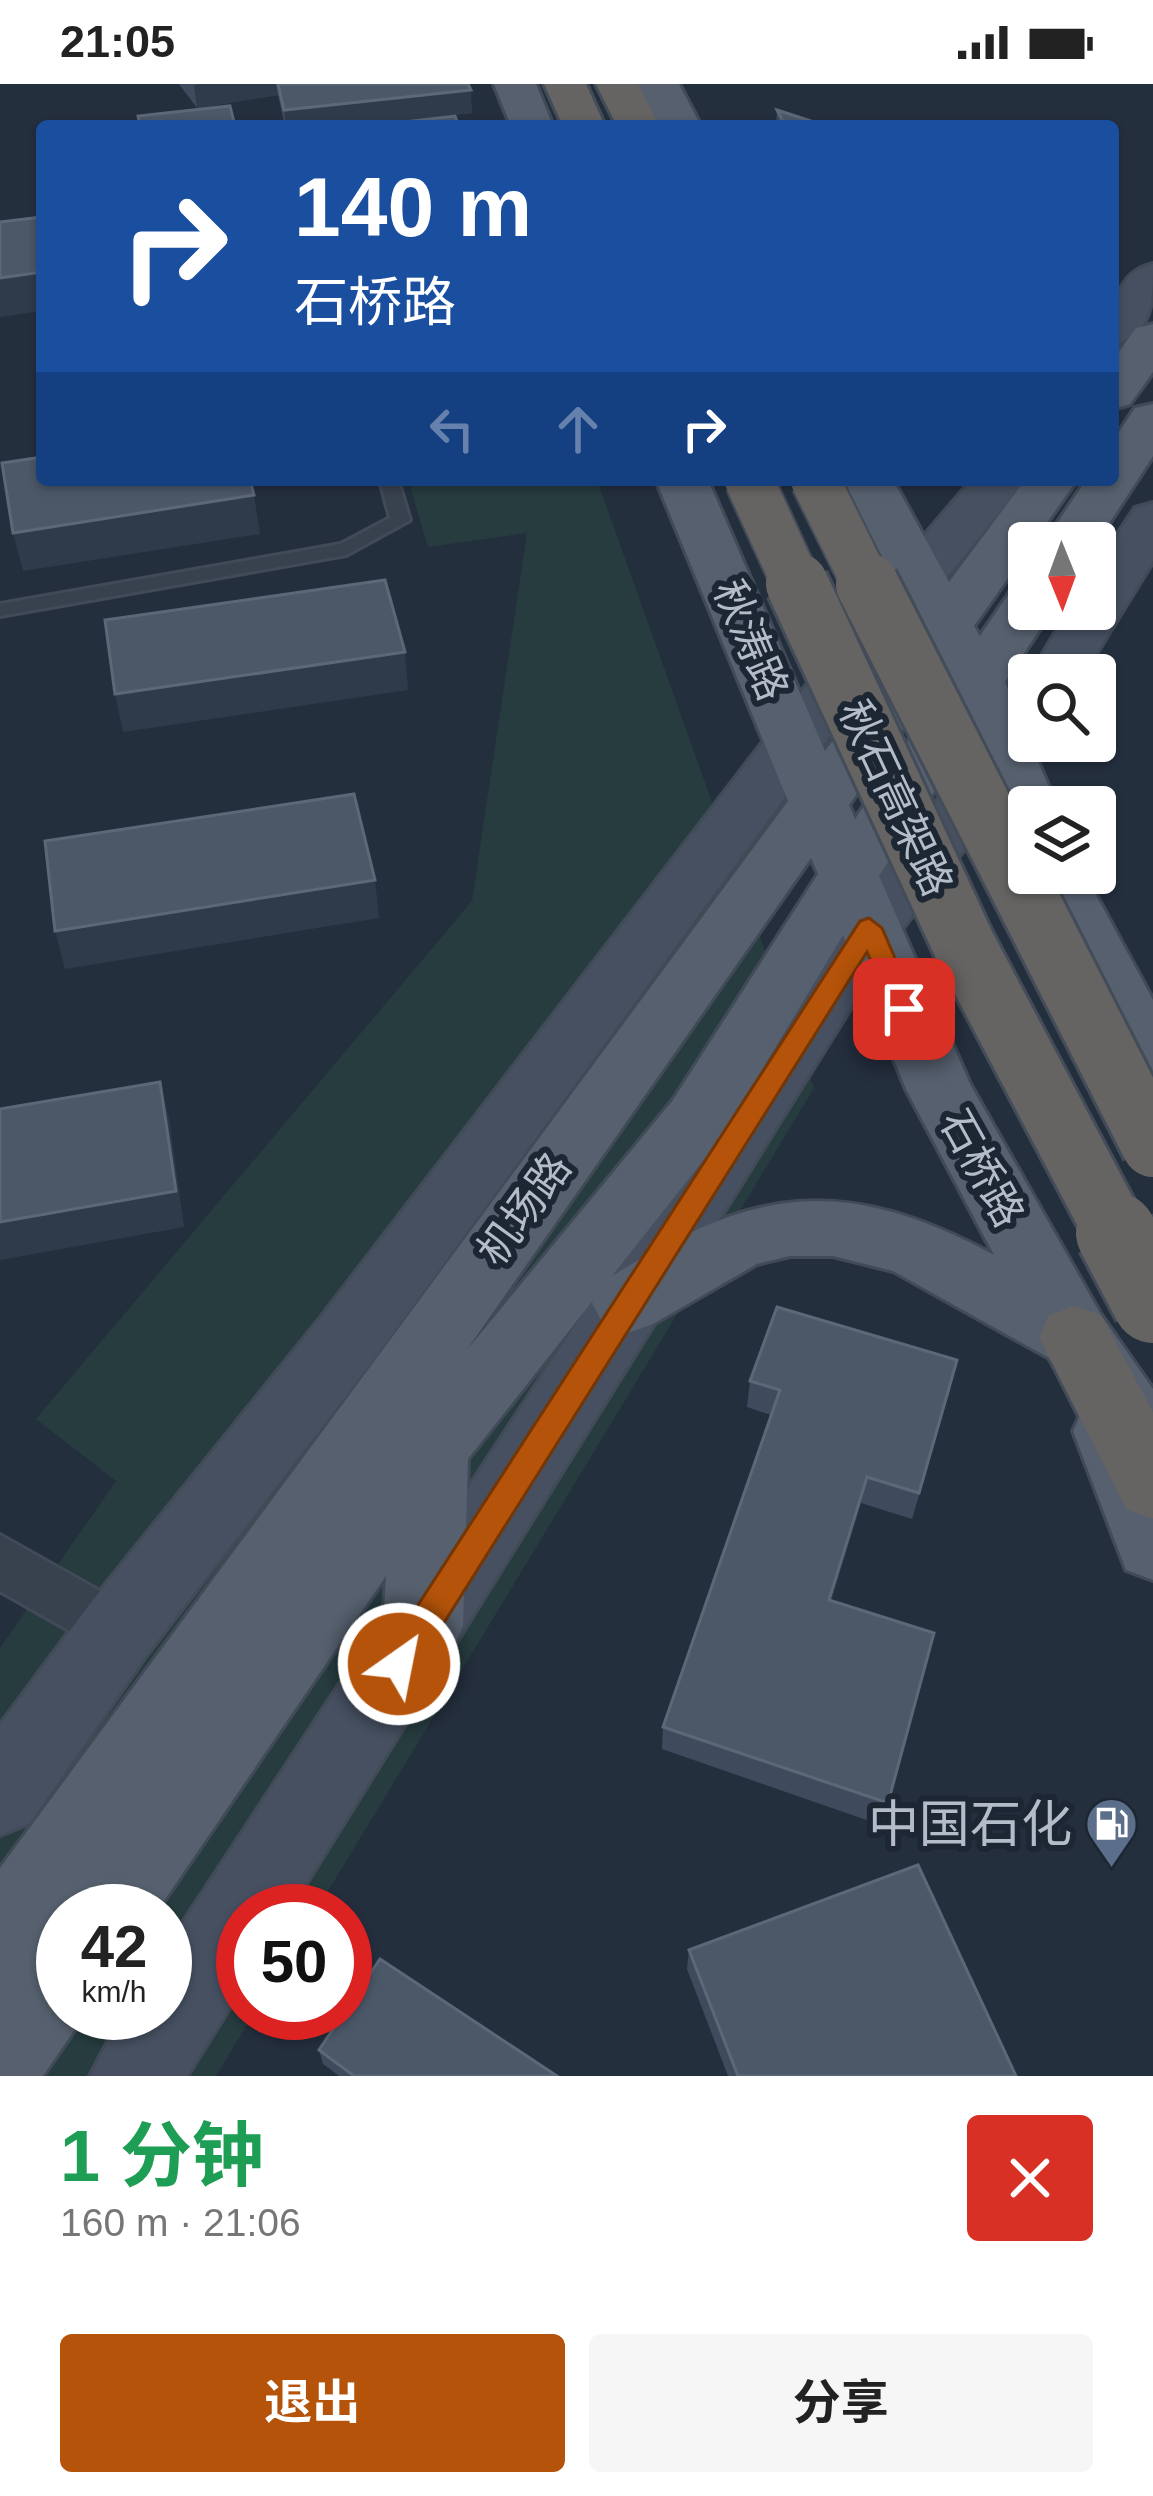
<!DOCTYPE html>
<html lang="zh">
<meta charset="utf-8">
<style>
:root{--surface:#fff;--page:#f6f6f6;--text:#222;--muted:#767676;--accent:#b45309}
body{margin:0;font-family:Helvetica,"Noto Sans SC",sans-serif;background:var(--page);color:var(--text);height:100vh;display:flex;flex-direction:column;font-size:45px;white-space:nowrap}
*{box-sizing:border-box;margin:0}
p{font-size:39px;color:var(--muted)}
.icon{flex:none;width:66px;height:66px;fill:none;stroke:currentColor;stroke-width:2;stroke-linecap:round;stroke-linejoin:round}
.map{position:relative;height:1992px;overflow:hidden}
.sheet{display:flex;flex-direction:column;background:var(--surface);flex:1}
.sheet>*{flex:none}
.top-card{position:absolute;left:36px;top:36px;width:1083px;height:366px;border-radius:12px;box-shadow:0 3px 9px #0004;background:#1a4fa0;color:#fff;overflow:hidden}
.needle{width:78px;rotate:179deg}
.buttons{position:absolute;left:1008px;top:438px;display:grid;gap:24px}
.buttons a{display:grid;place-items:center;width:108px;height:108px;border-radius:12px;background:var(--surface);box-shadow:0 3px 9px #0004;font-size:60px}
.speed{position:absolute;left:36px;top:1800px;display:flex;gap:24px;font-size:60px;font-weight:700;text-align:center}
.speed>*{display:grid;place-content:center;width:156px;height:156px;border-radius:50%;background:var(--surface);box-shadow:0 3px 9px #0004;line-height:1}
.speed small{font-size:30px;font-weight:400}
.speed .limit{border:18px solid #d22;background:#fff;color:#111}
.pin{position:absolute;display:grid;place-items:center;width:102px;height:102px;color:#fff;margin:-51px;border-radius:24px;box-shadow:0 6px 18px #0006}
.me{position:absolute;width:132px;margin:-66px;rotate:33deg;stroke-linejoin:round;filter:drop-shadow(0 0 9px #0008)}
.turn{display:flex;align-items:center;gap:42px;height:252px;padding:0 60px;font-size:54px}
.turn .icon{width:156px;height:156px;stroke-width:2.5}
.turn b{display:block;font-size:84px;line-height:102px}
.lanes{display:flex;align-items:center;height:114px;padding:0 60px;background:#0003;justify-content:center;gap:60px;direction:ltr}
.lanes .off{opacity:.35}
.round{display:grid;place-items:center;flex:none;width:126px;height:126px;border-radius:12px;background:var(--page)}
.head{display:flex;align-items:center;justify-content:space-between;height:204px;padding:0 60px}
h1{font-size:72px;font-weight:700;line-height:90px;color:#1e9e55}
.action{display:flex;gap:24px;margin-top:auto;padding:24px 60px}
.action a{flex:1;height:138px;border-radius:12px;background:var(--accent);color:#fff;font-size:48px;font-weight:700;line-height:138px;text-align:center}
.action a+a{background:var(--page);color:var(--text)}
.status{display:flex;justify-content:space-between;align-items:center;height:84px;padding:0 60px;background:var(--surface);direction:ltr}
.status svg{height:33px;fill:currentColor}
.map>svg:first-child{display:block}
.green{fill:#263c3f;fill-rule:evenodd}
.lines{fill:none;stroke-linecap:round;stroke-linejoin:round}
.service-casing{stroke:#414a57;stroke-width:6}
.minor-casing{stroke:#414a57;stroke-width:6}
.secondary-casing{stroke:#414a57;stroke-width:6}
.primary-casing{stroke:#414a57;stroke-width:6}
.trunk-casing{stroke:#434c59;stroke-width:6}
.service{fill:#38414e;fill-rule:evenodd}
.minor{fill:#38414e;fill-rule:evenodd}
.secondary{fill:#465061;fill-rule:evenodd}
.primary{fill:#56606e;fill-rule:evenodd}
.trunk{fill:#656462;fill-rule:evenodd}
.trunk-bridge-far2-casing{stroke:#434c59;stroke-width:52;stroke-linecap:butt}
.trunk-bridge-far1-casing{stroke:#434c59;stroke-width:68;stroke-linecap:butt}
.trunk-bridge-casing{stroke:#434c59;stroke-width:86;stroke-linecap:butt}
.trunk-bridge-far2{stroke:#656462;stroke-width:48}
.trunk-bridge-far1{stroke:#656462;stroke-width:62}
.trunk-bridge{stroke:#656462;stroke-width:80}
.wall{fill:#3f4b5c}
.shaded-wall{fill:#2f3b4b}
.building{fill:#4b5868;stroke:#5c6777;stroke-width:3}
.route{fill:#b45309;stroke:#753606;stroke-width:3}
.labels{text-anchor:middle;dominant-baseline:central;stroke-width:12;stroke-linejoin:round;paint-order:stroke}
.street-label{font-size:42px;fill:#b4bcc9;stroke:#1d2633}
.near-poi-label{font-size:51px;fill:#b4bcc9;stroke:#1d2633;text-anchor:end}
</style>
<div class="status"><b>21:05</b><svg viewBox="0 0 49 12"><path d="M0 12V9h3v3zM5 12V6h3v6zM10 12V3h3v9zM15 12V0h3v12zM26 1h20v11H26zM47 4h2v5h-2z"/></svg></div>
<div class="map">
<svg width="1153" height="1992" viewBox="0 0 1153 1992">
<rect width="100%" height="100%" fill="#242f3e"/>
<path class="green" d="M408 396H597L814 1004 316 1827H243V1929H254L216 1992H0V1564L116 1397 36 1335 472 817 527 449 428 463ZM63 1827H165V1929H63Z"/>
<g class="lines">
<defs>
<polygon id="service" points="380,396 398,396 410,436 346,471 0,532 0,520 341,460 390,434"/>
<polygon id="minor" points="0,1451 137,1528 146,1547 137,1566 117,1574 0,1507"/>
<g id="secondary">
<path d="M1153 180C1153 215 1153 251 1113 261 1113 227 1113 190 1153 180Z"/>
<polygon points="972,396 1026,396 937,505 370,1281 145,1573 30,1739 0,1751 0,1641 89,1521 318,1237 899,481"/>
<polygon points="1153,419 1153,477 1083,591 1029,594 1069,525 1095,525 1095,485 1135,424"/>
<polygon points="1029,614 1029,657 1043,657 1027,685 891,859 289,1827 243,1827 243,1902 187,1992 90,1992 123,1929 165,1929 165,1866 847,827 985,657 1009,619"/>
</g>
<g id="primary">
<polygon points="494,0 536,0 553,42 511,42"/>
<polygon points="637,0 679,0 701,42 659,42"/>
<polygon points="1153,240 1153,288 1130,320 1113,325 1113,276 1136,244"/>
<polygon points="1153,320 1153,372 1095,461 1044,459 1086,396 1113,396 1113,357 1135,324"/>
<path d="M656 396H708L825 667 918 540 841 396H893L949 498 1025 396H1077L974 542 980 552 1010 508 1029 503V525H1053L1005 598 1057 723H1029V749L1008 743 970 653 879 792 970 1000 1101 1231 1153 1305V1496L1126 1486 1073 1347 1083 1325 1049 1274 893 1187 833 1172H790L757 1180 653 1240 628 1249 603 1240 592 1219 595 1214 468 1375 463 1542 451 1568 423 1579 395 1568 383 1542 386 1492 157 1827H63V1929H86L43 1992H0V1784L788 717ZM943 587 949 597 855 735 849 721ZM811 774 818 790 673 1016 466 1267ZM843 851 906 1005 994 1171C843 1090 754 1103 612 1192L721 1054Z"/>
<polygon points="1029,780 1029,789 1084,789 1153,916 1153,1002 1130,995 1024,789"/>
</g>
<g id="trunk">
<polygon points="544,0 586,0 605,42 563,42"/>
<polygon points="596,0 638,0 659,42 617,42"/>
<polygon points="1075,1222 1101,1231 1153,1328 1153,1435 1126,1425 1039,1253 1049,1231"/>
</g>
</defs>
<use href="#service" class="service-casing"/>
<use href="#minor" class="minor-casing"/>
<use href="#secondary" class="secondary-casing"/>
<use href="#primary" class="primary-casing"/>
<use href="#trunk" class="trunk-casing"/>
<use href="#service" class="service"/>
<use href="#minor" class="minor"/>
<use href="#secondary" class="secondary"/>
<use href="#primary" class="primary"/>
<use href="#trunk" class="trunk"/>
<defs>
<g id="trunk-bridge-far2">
<polyline points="749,396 798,503"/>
<polyline points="815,396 868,503"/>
</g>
<g id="trunk-bridge-far1">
<polyline points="797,500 963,859 1118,1152"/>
<polyline points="867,500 1153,1062"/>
</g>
<polyline id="trunk-bridge" points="1116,1149 1153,1219"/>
</defs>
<use href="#trunk-bridge-far2" class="trunk-bridge-far2-casing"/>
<use href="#trunk-bridge-far1" class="trunk-bridge-far1-casing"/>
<use href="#trunk-bridge" class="trunk-bridge-casing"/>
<use href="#trunk-bridge-far2" class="trunk-bridge-far2"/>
<use href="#trunk-bridge-far1" class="trunk-bridge-far1"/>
<use href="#trunk-bridge" class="trunk-bridge"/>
</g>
<g class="wall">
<polygon points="179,0 468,0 472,29 347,42 285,42 278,11 197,24"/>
<polygon points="777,26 826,42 776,42"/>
<polygon points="750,1297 951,1303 912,1435 861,1419 831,1517 934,1549 881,1741 662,1665 663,1643 771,1331 747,1323"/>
<polygon points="689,1866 1016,1992 728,1992 687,1885"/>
<polygon points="319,1966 557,1992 339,1992 323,1980"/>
</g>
<g class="shaded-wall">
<polygon points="201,0 276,0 278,11 197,24 194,1"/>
<polygon points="471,6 472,29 347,42 286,42 284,26"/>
<polygon points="42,188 42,227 0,233 0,194"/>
<polygon points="254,411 260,450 23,487 13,449"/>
<polygon points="405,568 408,606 123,648 115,610"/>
<polygon points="375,796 379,834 65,885 55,847"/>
<polygon points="160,998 169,1035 184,1143 0,1176 0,1138"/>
<polygon points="867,1393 861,1419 824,1540 829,1516"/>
</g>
<g class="building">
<polygon points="278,0 468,0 471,6 284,26"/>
<polygon points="230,22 235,42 140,42 138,32"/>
<polygon points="777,26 826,42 785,42"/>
<polygon points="455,32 459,42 369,42"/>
<polygon points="42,133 42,188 0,194 0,138"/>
<polygon points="42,373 42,396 250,396 254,411 13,449 2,379"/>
<polygon points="385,496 405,568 115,610 105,536"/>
<polygon points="354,710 375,796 55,847 45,757"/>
<polygon points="160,998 176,1107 0,1138 0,1025"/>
<polygon points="777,1223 957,1276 919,1409 867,1393 829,1516 934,1549 888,1719 663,1643 780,1306 750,1297"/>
<polygon points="918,1781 1016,1992 738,1992 689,1866"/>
<polygon points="380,1875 557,1992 354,1992 319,1966"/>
</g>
<polygon class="route" points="869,834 882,844 917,925 914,932 895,932 867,868 411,1591 399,1596 387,1591 382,1580 387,1569 860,837"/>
<defs>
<symbol id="fuel-pin" viewBox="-11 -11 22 30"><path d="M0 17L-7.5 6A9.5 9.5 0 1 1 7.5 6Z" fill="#5c6f8a" stroke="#1d2633"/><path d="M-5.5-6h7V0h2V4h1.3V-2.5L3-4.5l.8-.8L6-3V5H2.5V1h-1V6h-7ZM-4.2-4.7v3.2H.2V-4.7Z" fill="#fff"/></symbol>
</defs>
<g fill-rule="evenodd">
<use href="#fuel-pin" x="1082" y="1710" width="59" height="81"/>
</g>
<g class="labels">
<g class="street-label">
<text transform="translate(751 556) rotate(67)">秋涛路</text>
<text transform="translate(896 714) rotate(65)">秋石高架路</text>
<text transform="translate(982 1084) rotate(61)">石桥路</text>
<text transform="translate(524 1125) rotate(-54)">机场路</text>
</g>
<g class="near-poi-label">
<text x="1072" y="1740">中国石化</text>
</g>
</g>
</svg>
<div class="buttons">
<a><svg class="needle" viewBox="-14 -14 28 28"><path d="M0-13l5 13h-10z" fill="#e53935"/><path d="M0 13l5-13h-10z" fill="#767676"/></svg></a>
<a><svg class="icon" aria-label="search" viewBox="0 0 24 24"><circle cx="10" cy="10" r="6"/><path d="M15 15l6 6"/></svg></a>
<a><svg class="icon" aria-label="layers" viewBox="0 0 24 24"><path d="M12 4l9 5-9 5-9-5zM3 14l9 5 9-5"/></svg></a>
</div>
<div class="speed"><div>42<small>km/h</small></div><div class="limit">50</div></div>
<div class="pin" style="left:904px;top:925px;background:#d93025"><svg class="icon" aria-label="arrive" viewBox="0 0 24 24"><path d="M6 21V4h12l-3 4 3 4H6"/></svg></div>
<svg class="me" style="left:399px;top:1580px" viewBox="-20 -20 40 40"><circle r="17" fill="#b45309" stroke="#fff" stroke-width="3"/><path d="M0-11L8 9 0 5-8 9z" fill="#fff"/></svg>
<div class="top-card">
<div class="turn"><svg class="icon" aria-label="right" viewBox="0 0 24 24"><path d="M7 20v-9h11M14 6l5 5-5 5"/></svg><div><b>140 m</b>石桥路</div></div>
<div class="lanes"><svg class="icon off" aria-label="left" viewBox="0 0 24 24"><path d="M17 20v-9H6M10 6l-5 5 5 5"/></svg><svg class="icon off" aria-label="ahead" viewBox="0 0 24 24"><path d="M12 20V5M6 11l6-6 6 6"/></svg><svg class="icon" aria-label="right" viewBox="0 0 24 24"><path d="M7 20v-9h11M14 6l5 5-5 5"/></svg></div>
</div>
</div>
<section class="sheet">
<div class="head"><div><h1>1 分钟</h1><p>160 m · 21:06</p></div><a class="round" style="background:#d93025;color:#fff"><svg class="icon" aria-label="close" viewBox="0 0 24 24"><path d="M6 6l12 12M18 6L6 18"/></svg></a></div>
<div class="action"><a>退出</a><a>分享</a></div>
</section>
